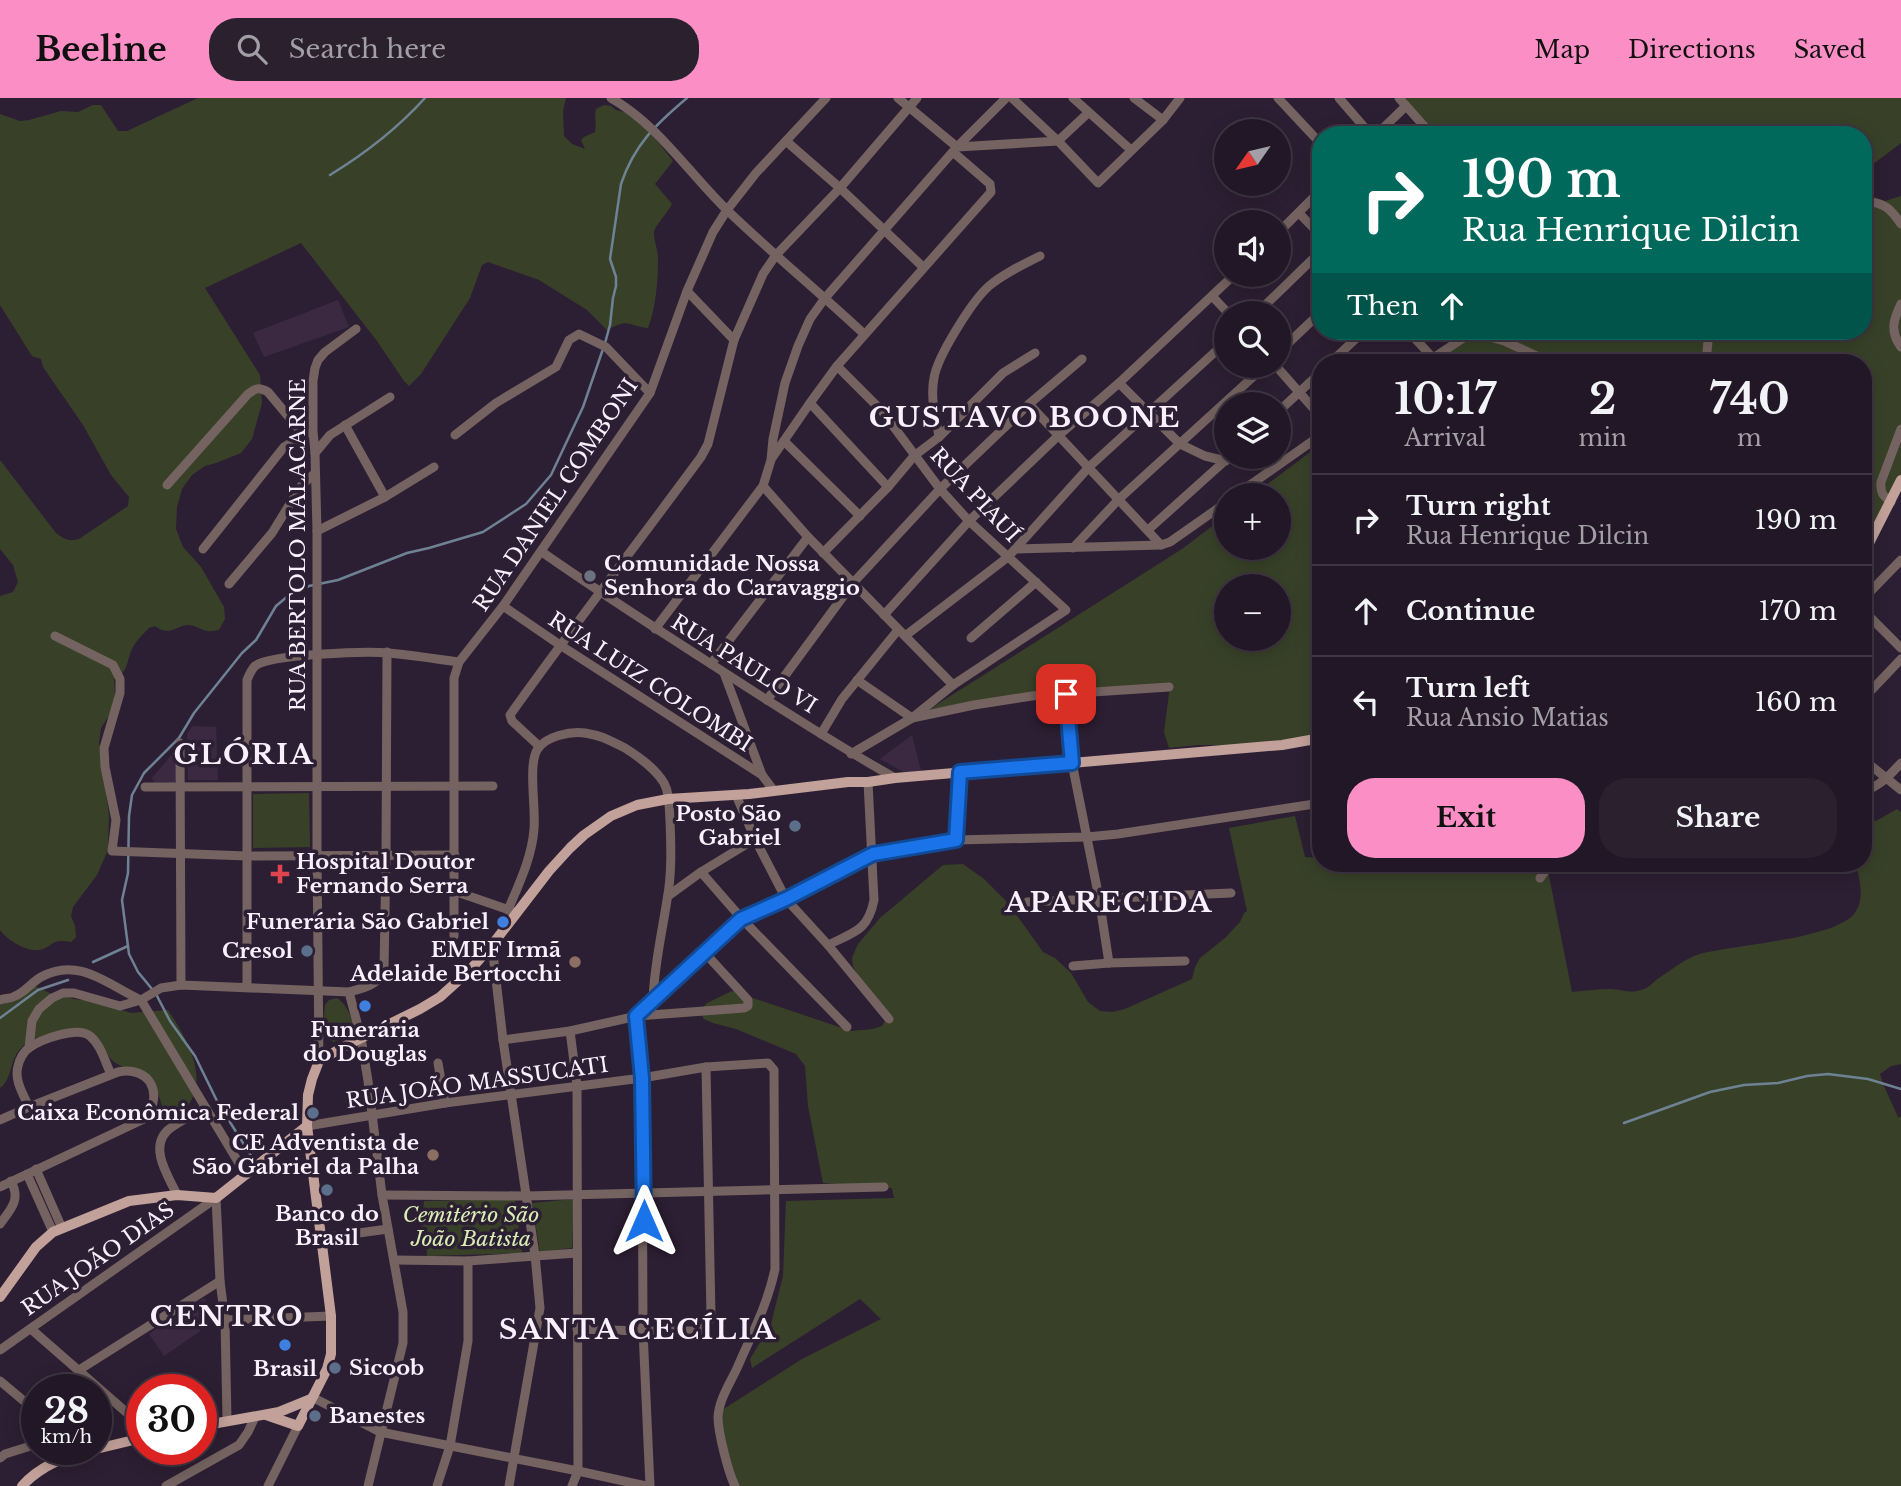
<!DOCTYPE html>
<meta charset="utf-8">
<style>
:root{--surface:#221726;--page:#2a202e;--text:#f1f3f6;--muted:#a29fa7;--line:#3f3643;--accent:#fb8fc5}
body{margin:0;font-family:"Libre Baskerville",serif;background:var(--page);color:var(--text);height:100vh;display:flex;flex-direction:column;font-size:26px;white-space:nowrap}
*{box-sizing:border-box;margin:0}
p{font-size:23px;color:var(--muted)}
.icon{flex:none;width:38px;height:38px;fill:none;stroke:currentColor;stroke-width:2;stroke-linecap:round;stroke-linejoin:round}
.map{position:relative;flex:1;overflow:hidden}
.sheet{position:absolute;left:1312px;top:256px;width:560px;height:518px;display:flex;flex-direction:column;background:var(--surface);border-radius:28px;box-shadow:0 4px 18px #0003,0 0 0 2px var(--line)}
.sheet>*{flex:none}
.top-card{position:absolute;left:1312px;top:28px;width:560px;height:214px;border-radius:28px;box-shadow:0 4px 18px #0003,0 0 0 2px var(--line);background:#00695c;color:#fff;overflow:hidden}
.needle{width:46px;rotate:236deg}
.buttons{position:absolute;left:1214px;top:21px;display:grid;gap:14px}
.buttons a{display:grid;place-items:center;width:77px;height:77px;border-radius:50%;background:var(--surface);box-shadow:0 4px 18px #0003,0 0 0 2px var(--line);font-size:35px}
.speed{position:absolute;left:21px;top:1276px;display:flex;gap:14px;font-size:35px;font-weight:700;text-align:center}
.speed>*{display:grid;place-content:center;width:91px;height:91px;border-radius:50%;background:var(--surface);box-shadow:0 4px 18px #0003,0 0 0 2px var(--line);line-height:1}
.speed small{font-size:18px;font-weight:400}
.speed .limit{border:10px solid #d22;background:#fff;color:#111}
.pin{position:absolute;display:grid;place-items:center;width:60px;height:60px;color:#fff;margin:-30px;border-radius:14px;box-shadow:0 4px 10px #0006}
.me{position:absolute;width:77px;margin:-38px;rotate:0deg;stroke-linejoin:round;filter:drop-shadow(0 0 5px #0008)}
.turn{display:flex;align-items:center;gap:24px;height:147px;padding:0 35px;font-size:32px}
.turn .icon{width:91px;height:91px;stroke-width:2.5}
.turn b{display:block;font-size:49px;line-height:60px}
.then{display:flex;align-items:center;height:66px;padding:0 35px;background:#0003;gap:14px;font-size:26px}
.eta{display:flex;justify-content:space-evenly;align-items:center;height:119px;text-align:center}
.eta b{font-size:42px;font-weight:700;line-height:49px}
.action{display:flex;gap:14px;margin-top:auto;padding:14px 35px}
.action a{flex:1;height:80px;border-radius:28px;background:var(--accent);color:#111;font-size:28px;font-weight:700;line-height:80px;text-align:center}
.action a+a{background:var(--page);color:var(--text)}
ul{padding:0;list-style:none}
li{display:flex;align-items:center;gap:21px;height:91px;padding:0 35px;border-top:2px solid var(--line)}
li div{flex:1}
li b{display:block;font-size:26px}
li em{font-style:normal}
header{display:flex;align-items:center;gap:42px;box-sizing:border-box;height:98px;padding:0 35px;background:var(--accent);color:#111}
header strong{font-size:33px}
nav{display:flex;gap:38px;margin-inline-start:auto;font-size:24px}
.search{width:490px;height:63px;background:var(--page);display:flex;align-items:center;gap:18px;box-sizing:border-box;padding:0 24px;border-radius:28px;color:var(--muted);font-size:26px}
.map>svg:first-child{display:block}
.built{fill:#3b2942}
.green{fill:#384128;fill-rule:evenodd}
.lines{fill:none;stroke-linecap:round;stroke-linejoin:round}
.stream{stroke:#6e8293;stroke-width:2.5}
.minor{stroke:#746360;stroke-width:9}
.major{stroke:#c2a19a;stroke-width:10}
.route-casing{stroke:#114b97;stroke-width:18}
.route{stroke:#1a73e8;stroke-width:12}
.worship-dot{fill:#6b7280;stroke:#2d1f33;stroke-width:2.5}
.service-dot{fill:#5c6f8a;stroke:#2d1f33;stroke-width:2.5}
.health-dot{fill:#e0444e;stroke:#2d1f33;stroke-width:2.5}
.shop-dot{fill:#3f7fe0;stroke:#2d1f33;stroke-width:2.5}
.education-dot{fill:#8d6e63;stroke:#2d1f33;stroke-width:2.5}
.labels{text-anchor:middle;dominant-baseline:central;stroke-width:7;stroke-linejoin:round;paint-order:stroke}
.street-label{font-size:21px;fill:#f9effd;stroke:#2d1f33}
.poi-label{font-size:21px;font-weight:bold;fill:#f9effd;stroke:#2d1f33;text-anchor:end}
.park-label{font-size:21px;font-style:italic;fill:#d8eeb5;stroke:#2d1f33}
.district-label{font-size:28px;font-weight:bold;letter-spacing:2px;fill:#f9effd;stroke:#2d1f33}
</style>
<header>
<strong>Beeline</strong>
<div class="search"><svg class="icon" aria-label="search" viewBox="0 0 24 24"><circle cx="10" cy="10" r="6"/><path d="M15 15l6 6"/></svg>Search here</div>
<nav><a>Map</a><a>Directions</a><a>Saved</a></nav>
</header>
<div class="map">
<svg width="1901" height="1388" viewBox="0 0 1901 1388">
<rect width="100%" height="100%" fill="#2d1f33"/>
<g class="built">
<polygon points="338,202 349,229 264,259 253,235"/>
<polygon points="192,628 216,629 218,682 188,682 187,636"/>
<polygon points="912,637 921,673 907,676 880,661"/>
<polygon points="173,655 176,657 177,681 174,685 154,684 152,680"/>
<polygon points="204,1200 215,1218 209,1227 206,1226 199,1234 164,1258 149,1236"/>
</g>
<g class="green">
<path d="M198 0H566L563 13 564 38 572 46 585 51 581 42 584 39 595 34C597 26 594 20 596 11L604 7 611 8 616 12 632 16 651 35 673 63 655 86 672 106C668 114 656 127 654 133 653 140 658 152 658 160 658 183 656 209 648 230 628 228 630 220 609 231V234L587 212 539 182 488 164 482 167 470 200 421 276 409 288 404 283 377 243 301 145 205 190 260 277 262 305 252 341 241 355 216 365 205 368 192 377 182 391 177 409 176 431 183 449 201 469 224 509 225 521 219 532C215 532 211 534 208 533 200 532 195 526 186 527 173 530 169 538 155 528L149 530C142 537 135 544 131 553 127 564 127 576 114 581L115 597 112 613 101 630 99 644 109 717 108 752 97 777 73 809 71 818 75 828 76 839 71 844C50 840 54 849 39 852 27 854 7 842 0 832V498L13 494 18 484 13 467 0 451V362L56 435C64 441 69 444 79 441L128 408 129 399 111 377 83 327 43 269 41 261 32 258 0 207V16L20 23 29 22 61 13 78 14 93 7H101L118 33H127Z"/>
<polygon points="1402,0 1901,0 1901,45 1864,73 1864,37 1435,37"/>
<polygon points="1864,96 1885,103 1901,98 1901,376 1864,448 1864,264 1431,264 1473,233 1864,233"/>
<path d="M1321 346V637L1241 647H1198L1169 650 1164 634 1170 588 1104 589 930 611 1182 451 1227 417V450H1279V397H1253ZM1227 488H1279V541H1227Z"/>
<polygon points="309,695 310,749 253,750 253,696"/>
<path d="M1897 711 1901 714V966L1891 968 1880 976 1883 986 1898 1019H1901V1388H733L719 1314 802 1261 881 1221 860 1201 752 1270 750 1261 771 1226 783 1178 786 1103 894 1100 892 1090 823 1085 808 1008 805 968 796 956 736 931 713 925 704 921 700 913 707 905 732 893 851 933 873 931 882 928 887 919 860 881 853 868 852 860 858 846 880 820 943 767 963 766 984 781 1008 805 1043 854 1055 860 1071 875 1088 904 1100 913 1112 914 1125 911 1192 881 1195 869 1200 860 1225 840 1240 824 1244 815 1247 813 1229 730 1295 718 1305 759 1321 760V765H1552L1548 773 1572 894C1585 893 1597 891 1610 891 1621 891 1629 896 1641 892 1648 891 1653 884 1659 880 1671 872 1686 860 1700 856 1734 847 1833 841 1854 816 1866 801 1859 781 1856 765H1864V718L1876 723Z"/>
<path d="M35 888 54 897 80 902H91L131 915 168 912C189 944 217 992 174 1020L163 1014C159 991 154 984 133 973 126 970 119 968 113 963 108 959 105 951 100 946 84 932 49 933 32 942 6 955 16 978 0 990V907Z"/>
<path d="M337 900C346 905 357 926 350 935 347 939 339 942 334 944 319 939 324 921 325 907L329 902Z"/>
<polygon points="515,1101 522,1155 427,1158 426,1136 421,1135 424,1103"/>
<polygon points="574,1101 572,1150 540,1154 532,1105"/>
</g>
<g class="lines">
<g class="stream">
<path d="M330 77C366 55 397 31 425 0"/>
<path d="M605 245 610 227 613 200 616 188V179L610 161 621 86C634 47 656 26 687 0"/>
<polyline points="93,864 128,848"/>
<polyline points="152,891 138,874 129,856 122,802 128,775 129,718 132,697 144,675 179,640 194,615 242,555 256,542 276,508 288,498 309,488 338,482 407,455 429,450 483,434 526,406 551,377 583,309 603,251"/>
<polyline points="156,896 170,923 195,958 218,1005 255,1064"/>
<polyline points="0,920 38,892 68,882"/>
<polyline points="1624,1025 1710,994 1744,987 1778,985 1807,978 1828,976 1868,981 1901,991"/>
</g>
<g class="minor">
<path d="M611 0C660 28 689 76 729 114 773 156 820 195 864 236"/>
<polyline points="898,0 957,49"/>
<polyline points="1012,0 1058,43 1098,85 1163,22 1180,0"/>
<polyline points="1073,0 1131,52"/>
<polyline points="1134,0 1163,22"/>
<polyline points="1278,0 1321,46"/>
<polyline points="1339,0 1371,37"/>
<polyline points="1399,0 1432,37"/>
<polyline points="1376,37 1406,8"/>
<polyline points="786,43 840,90 923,169"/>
<polyline points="957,49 1058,43 1088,15"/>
<path d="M1864 104C1883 103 1891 111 1901 126"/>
<polyline points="1299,115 1321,138"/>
<polyline points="1279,134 1321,92"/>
<polyline points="687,193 734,242"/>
<polyline points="1212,198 1228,215"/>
<path d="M1901 206C1893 222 1890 234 1901 249"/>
<polyline points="1257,215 1321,153"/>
<polyline points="1408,233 1433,260"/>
<polyline points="1470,233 1504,243 1550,264"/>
<polyline points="1279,254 1321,214"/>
<polyline points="1331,264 1364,233"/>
<polyline points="1427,264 1474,233"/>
<polyline points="1706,264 1709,233"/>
<polyline points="837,268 882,313 940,391 969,423 1066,512 953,587 912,620 851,656"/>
<polyline points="1276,268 1321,319"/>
<polyline points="1119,285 1180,346 1205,358 1226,363"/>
<polyline points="810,305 888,389"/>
<polyline points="1029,306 1161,447"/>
<polyline points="1279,313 1321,274"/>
<polyline points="345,327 385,399"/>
<polyline points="455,337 496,305 556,269 569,242 579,236 606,249 650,295"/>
<path d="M939 339C936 320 930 300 934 280 937 259 972 203 989 188 1003 176 1022 167 1040 158"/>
<polyline points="784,343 860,418"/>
<polyline points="315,355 330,337 390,299"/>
<polyline points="772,360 810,305 837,268 991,94 990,86 953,54"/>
<path d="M167 387 248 296C256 290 259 289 268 294L303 336"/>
<polyline points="763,388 808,439 953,587"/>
<polyline points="1236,397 1321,337"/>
<path d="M1891 404C1883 398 1880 395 1881 384L1901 331"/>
<polyline points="1148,432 1228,360"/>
<polyline points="317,433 385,399 434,369"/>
<polyline points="1073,450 1119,401 1265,268"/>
<polyline points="203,451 284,349 308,334"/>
<polyline points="1015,451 1161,447 1170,444 1227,404"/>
<path d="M542 454C596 492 652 528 708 564 770 604 831 644 895 680"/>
<polyline points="823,455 888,389 914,358 939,339 1003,275 1035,255"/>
<polyline points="229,486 272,435 301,388 315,375"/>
<polyline points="1864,500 1901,462"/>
<polyline points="503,508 560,547 762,677 774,693"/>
<polyline points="1864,513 1901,550"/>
<polyline points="884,517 969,423 1059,337 1119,285 1234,177"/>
<polyline points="655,531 763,388 771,362 773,341 785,285 798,248 810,221 825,200 957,49 1006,0"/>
<polyline points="55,538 113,567 120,581 120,595 104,650 105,669 116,722 112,753 247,758 455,757"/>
<polyline points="905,538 1008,459 1089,369 1227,243"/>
<polyline points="971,540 1036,484"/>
<polyline points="711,566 808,439"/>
<polyline points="724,575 762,677"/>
<polyline points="857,582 912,620 974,607 1032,598 1169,589"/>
<polyline points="1066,596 1072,665 1099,800 1109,865"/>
<polyline points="1864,600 1901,561"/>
<polyline points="767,602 853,485 940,391 1029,306 1082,261"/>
<polyline points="821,636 842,601 898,532"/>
<polyline points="180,645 181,887"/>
<path d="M539 648 512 623 510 617C572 530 637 446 701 359L708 346 734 242 763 176 776 157 840 90 917 0"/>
<polyline points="1864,662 1901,692"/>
<polyline points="145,689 493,688"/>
<path d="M1864 693C1880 688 1890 677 1901 665"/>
<polyline points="736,697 755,741 786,801 828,847 889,921"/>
<polyline points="956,742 960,674"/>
<polyline points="701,774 742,821 847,929"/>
<polyline points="1540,780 1551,765"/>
<polyline points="454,793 512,813"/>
<polyline points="668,798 701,774 755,741"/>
<polyline points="1027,804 1231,795"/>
<polyline points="454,838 454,580 459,564 503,508 650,295 687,193 713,134 727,112 756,75 826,0"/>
<polyline points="492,847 503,942 535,1157 540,1210 509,1388"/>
<path d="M828 847C854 834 868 833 874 802L868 684"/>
<polyline points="1073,868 1109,865 1185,863"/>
<path d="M247 889V582C249 577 251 572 255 568 269 556 368 553 389 555 412 557 436 561 459 564"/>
<path d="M349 894C363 890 379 887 384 872L386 757 387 554"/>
<path d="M0 902C6 900 10 901 15 898 25 894 32 884 41 879 79 858 108 887 141 902"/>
<polyline points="141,902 246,1077"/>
<polyline points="653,902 742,821 786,801 873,756 956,742 1087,739 1118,736 1321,705"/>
<polyline points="570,933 577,987 578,1373 572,1388"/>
<path d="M503 942 570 933 637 918 653 902C654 868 662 835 667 802 672 776 671 748 670 722 669 710 670 696 664 685 655 670 639 659 625 650 609 642 603 638 585 635 571 633 545 638 537 652 528 668 536 710 534 731 532 759 519 786 508 812"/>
<polyline points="29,950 32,923 39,911 52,900 63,895 74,895 120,908 141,902 161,890 181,887 349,894 361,940 368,983 382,1097 403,1214 403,1245 368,1388"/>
<polyline points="319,963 317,756 317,433 315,355 313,333 313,283 315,270 318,262 325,254 356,231"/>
<polyline points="438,965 445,1005"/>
<path d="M29 1009C23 996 14 982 18 968 19 962 24 953 29 950 41 941 78 928 90 938 101 947 105 964 111 976"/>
<path d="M0 1022 29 1009 118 974C149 968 164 994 146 1020L0 1089"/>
<path d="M307 1028 445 1005 642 980 706 969 768 965 774 972 775 1171C768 1205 752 1236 738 1268 731 1284 719 1301 718 1319 718 1334 728 1374 735 1388"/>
<polyline points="36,1071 62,1130"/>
<polyline points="27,1076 53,1134"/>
<path d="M177 1097C169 1079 149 1051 167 1033 175 1025 195 1016 206 1010"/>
<polyline points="382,1097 526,1098 884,1089"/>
<polyline points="216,1100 220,1183 225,1222 227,1322"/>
<path d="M0 1126C11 1111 21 1102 11 1083"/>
<polyline points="322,1140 388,1131"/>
<polyline points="394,1162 468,1163 577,1155"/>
<polyline points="225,1222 331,1218"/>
<polyline points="31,1231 142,1328"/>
<polyline points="577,1231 643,1233 700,1233 708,1226 711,1218 706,969"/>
<polyline points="0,1252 216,1100"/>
<polyline points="79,1272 220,1183"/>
<polyline points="0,1283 37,1314"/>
<polyline points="312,1299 380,1334 578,1373 646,1388"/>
<polyline points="0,1360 5,1356 37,1346"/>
<polyline points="166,1388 239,1347 248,1334 255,1319"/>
<polyline points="268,1388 298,1328"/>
<polyline points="437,1388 450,1348 468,1243 468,1163"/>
<polyline points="650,1388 643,1233 642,980 637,918 744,910 748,908 748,902 705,855"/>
</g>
<g class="major">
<polyline points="1864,455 1901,382"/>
<polyline points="0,1199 36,1149 53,1134 129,1103 177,1097 216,1100 307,1028"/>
<polyline points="266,1317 298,1328 327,1271 331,1256 331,1218 307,1028 308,997 312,981 319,963 345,948 420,911 440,899 471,871 492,847 549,773 570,750 584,737 611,718 637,707 668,701 749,696 848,684 868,684 895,680 1282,647 1321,640"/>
<polyline points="201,1328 279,1314 311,1301"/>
<polyline points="96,1351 142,1340"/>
<path d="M22 1388C41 1367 67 1357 94 1351"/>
</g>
</g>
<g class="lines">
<defs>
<polyline id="route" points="644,1123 642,980 636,918 741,821 786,801 873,756 956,742 960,674 1072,665 1066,596"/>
</defs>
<use href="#route" class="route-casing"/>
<use href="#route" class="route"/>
</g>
<circle class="worship-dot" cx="590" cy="478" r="7"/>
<g class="service-dot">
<circle cx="795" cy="728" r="7"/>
<circle cx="307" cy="853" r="7"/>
<circle cx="313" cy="1015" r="7"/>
<circle cx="327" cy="1092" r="7"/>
<circle cx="335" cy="1270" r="7"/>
<circle cx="315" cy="1318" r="7"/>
</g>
<path class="health-dot" d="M276.5 765.5h7v7h7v7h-7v7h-7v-7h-7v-7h7z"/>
<g class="shop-dot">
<circle cx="503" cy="824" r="7"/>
<circle cx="365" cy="908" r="7"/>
<circle cx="285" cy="1247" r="7"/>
</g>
<g class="education-dot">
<circle cx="575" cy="864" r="7"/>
<circle cx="433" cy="1057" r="7"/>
</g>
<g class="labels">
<g class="street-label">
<text transform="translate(556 397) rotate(-56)">RUA DANIEL COMBONI</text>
<text transform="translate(975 397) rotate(47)">RUA PIAUÍ</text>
<text transform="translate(298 447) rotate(-90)">RUA BERTOLO MALACARNE</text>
<text transform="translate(744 566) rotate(32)">RUA PAULO VI</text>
<text transform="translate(650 584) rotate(33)">RUA LUIZ COLOMBI</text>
<text transform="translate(477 985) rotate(-8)">RUA JOÃO MASSUCATI</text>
<text transform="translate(98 1161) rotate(-35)">RUA JOÃO DIAS</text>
</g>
<g class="poi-label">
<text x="604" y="466" text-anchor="start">Comunidade Nossa<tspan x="604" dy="24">Senhora do Caravaggio</tspan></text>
<text x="781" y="716">Posto São<tspan x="781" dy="24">Gabriel</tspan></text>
<text x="296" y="764" text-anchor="start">Hospital Doutor<tspan x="296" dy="24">Fernando Serra</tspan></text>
<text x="489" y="824">Funerária São Gabriel</text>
<text x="561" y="852">EMEF Irmã<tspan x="561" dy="24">Adelaide Bertocchi</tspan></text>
<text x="293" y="853">Cresol</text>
<text x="365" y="932" text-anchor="middle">Funerária<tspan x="365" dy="24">do Douglas</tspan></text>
<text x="299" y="1015">Caixa Econômica Federal</text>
<text x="419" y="1045">CE Adventista de<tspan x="419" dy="24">São Gabriel da Palha</tspan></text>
<text x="327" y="1116" text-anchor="middle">Banco do<tspan x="327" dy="24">Brasil</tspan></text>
<text x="349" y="1270" text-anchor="start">Sicoob</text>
<text x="285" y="1271" text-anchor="middle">Brasil</text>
<text x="329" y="1318" text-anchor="start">Banestes</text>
</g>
<g class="park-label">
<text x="471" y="1117">Cemitério São<tspan x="471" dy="24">João Batista</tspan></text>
</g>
<g class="district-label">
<text x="1025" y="319">GUSTAVO BOONE</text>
<text x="244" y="656">GLÓRIA</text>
<text x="1109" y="804">APARECIDA</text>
<text x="227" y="1218">CENTRO</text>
<text x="638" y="1231">SANTA CECÍLIA</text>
</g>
</g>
</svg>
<div class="buttons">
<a><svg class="needle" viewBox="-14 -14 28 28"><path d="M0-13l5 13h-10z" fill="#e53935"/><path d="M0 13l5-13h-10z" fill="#a29fa7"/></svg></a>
<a><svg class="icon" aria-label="sound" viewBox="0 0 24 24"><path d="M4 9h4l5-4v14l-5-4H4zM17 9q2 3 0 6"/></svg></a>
<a><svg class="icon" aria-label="search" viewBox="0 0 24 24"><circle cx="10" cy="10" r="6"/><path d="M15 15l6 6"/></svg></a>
<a><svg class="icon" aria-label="layers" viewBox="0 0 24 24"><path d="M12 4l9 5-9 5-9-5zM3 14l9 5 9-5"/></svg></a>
<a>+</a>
<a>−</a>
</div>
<div class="speed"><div>28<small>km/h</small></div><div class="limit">30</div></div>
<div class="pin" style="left:1066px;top:596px;background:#d93025"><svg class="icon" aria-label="arrive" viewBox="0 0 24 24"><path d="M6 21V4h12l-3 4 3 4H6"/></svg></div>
<svg class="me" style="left:644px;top:1123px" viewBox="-20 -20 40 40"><path d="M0-17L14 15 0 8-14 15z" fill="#1a73e8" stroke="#fff" stroke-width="4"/></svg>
<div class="top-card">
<div class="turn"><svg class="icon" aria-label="right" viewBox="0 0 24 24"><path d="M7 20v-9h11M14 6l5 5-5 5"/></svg><div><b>190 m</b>Rua Henrique Dilcin</div></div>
<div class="then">Then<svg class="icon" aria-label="ahead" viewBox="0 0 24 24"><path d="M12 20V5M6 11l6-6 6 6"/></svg></div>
</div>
<section class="sheet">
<div class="eta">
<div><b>10:17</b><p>Arrival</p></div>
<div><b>2</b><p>min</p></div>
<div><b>740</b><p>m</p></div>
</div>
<ul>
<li><svg class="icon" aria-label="right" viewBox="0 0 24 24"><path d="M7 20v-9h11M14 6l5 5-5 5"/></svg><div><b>Turn right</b><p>Rua Henrique Dilcin</p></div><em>190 m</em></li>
<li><svg class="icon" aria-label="ahead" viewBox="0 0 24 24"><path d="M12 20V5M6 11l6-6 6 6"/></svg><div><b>Continue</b></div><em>170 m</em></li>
<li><svg class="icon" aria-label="left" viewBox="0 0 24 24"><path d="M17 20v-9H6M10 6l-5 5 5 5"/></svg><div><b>Turn left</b><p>Rua Ansio Matias</p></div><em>160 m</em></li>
</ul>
<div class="action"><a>Exit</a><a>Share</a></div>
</section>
</div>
